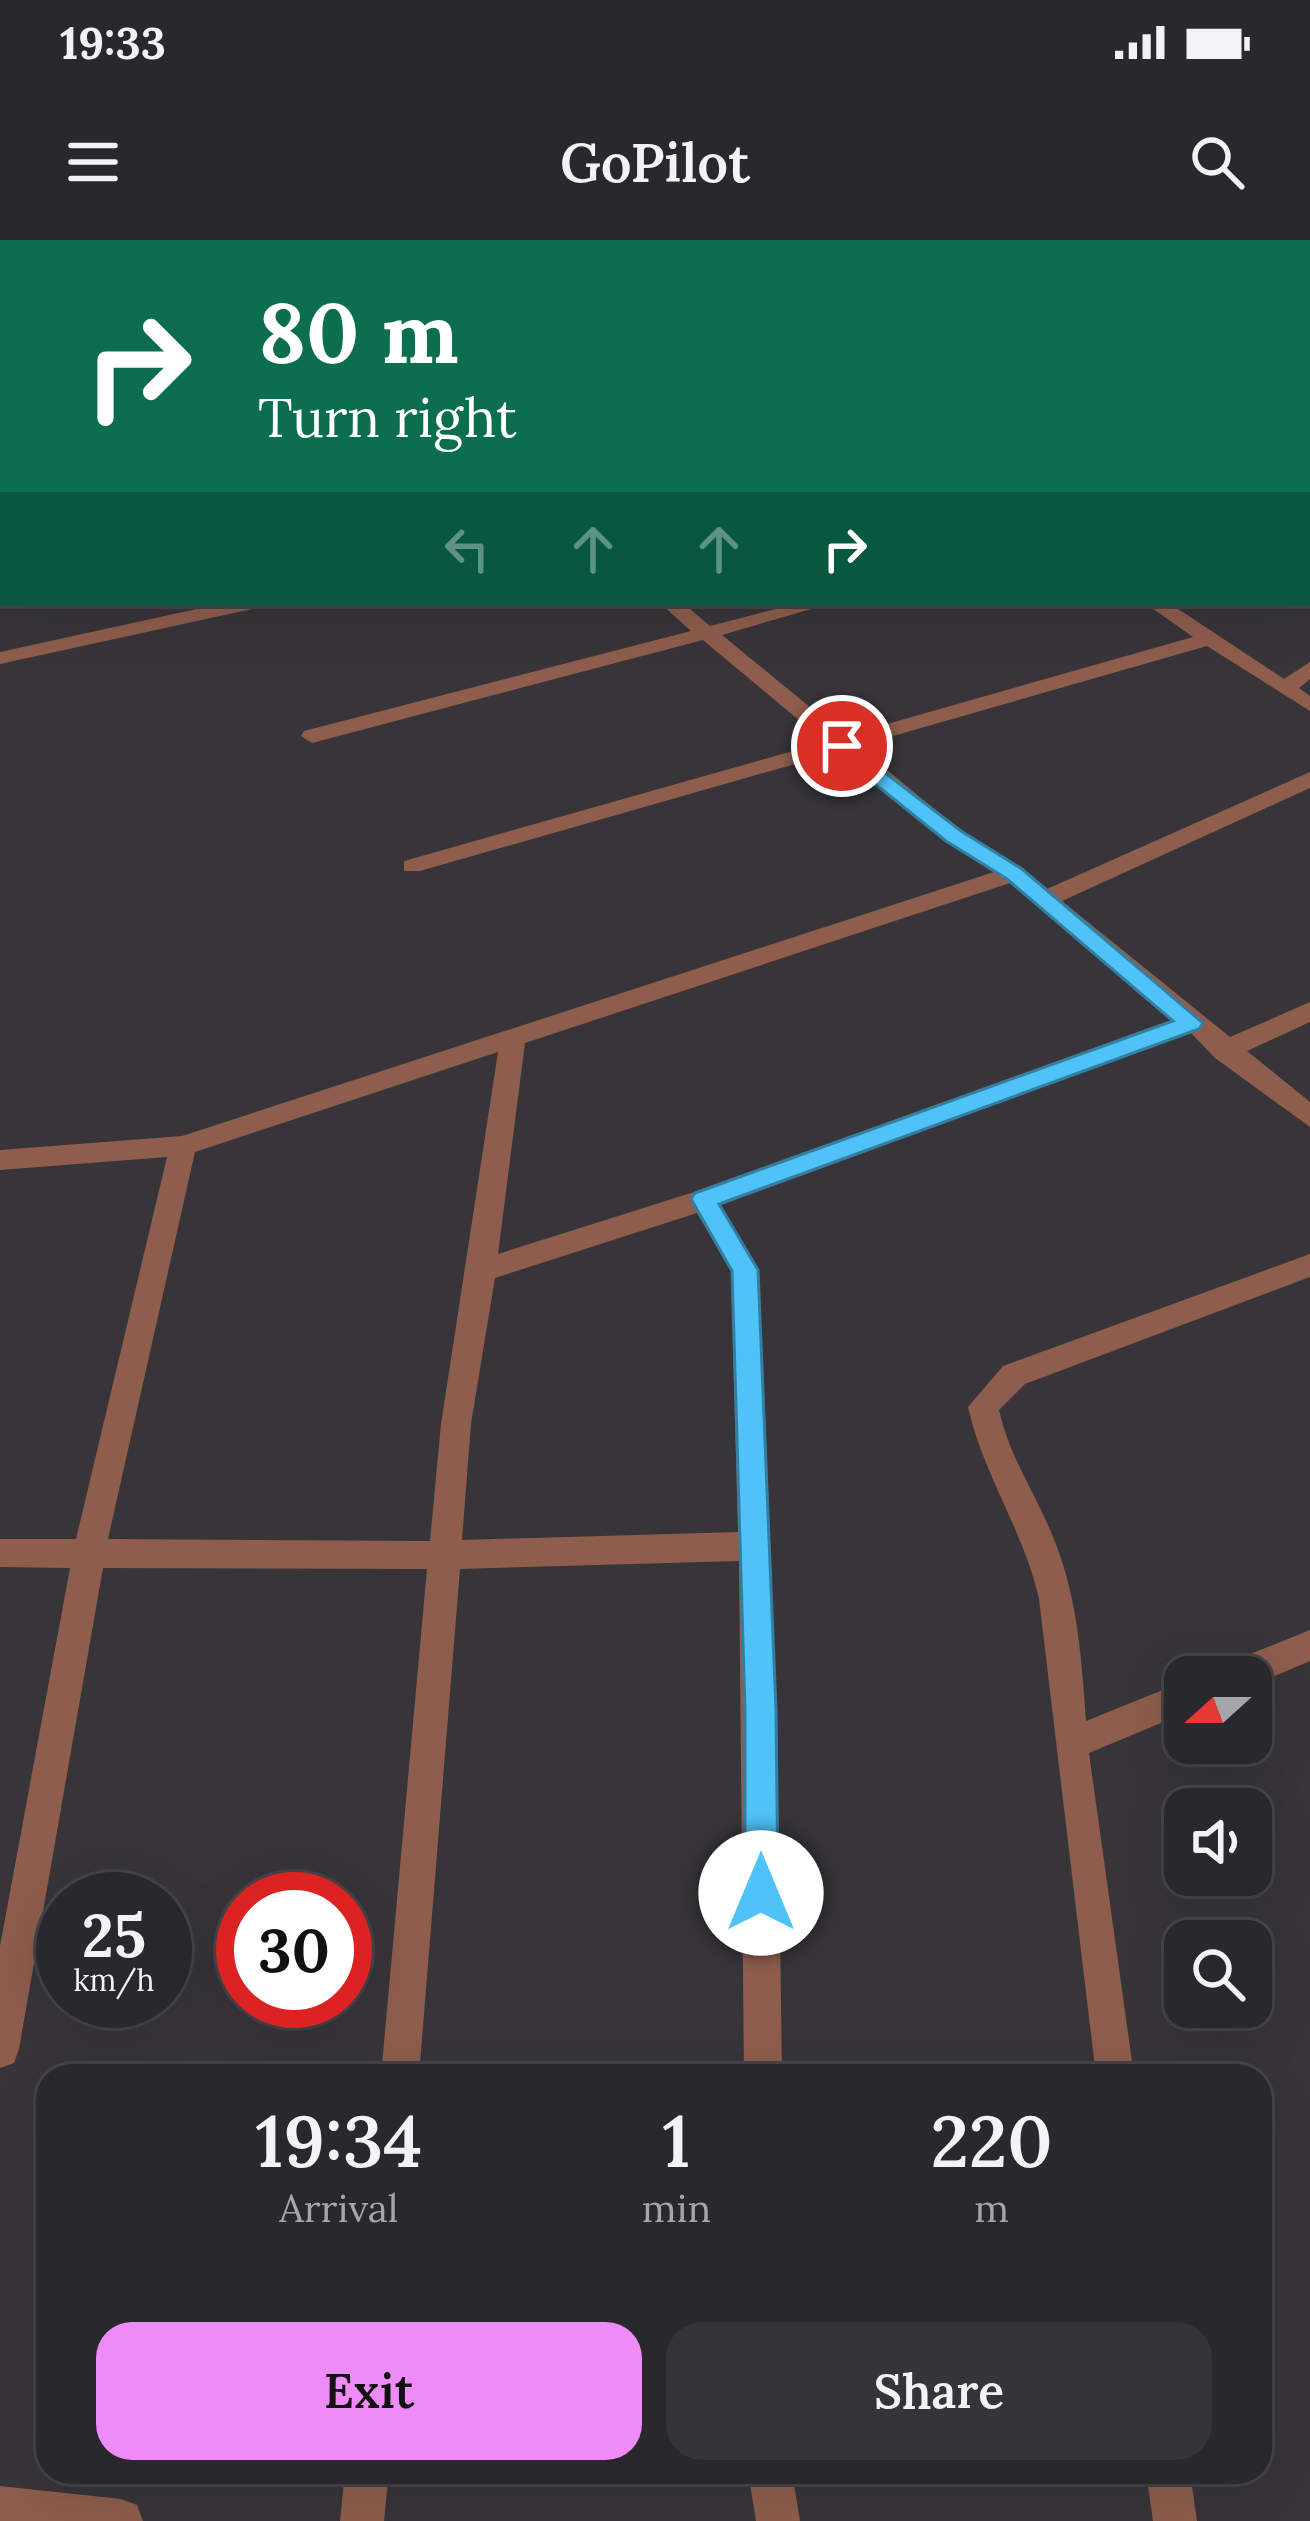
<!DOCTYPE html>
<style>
:root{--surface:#29282c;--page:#353438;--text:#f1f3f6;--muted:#a5a6a9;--line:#454448;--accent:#ef8bf7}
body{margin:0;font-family:Lora,serif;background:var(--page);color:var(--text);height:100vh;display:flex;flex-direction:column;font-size:45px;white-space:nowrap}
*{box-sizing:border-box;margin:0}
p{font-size:39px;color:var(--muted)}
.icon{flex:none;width:66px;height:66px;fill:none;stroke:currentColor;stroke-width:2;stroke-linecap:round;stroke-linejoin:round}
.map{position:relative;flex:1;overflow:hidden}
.drawer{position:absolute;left:36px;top:1824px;width:1236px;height:420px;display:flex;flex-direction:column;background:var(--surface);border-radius:36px;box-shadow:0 12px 48px #0002,0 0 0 3px var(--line)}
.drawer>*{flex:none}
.hud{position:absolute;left:0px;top:0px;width:1311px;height:366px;box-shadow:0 12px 48px #0002,0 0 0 3px var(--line);background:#0b6e4f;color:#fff;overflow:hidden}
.needle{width:78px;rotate:249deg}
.controls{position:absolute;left:1164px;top:1416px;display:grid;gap:24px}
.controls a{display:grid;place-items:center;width:108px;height:108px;border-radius:24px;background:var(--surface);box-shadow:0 12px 48px #0002,0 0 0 3px var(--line);font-size:60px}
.speed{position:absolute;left:36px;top:1632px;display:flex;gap:24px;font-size:60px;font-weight:700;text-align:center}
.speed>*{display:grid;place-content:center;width:156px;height:156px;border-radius:50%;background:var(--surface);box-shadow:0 12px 48px #0002,0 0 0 3px var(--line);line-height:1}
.speed small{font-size:30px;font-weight:400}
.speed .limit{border:18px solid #d22;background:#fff;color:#111}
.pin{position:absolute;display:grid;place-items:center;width:102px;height:102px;color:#fff;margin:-51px;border:6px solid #fff;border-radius:50%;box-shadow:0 3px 12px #0007}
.me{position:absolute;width:132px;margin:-66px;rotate:0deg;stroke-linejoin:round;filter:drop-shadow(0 0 9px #0008)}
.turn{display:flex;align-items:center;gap:42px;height:252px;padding:0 60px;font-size:54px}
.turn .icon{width:156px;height:156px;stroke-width:2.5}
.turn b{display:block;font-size:84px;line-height:102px}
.lanes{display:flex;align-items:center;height:114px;padding:0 60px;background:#0003;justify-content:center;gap:60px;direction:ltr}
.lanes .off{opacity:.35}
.eta{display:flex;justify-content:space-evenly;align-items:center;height:204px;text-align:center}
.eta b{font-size:72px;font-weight:600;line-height:84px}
.primary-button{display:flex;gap:24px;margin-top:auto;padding:24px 60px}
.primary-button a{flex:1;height:138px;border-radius:36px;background:var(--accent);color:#111;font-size:48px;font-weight:600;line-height:138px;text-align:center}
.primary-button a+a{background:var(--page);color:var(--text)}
.status{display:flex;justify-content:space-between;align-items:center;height:84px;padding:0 60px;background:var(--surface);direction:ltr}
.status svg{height:33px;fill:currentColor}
header{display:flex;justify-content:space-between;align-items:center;height:156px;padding:0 60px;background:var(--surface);font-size:54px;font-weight:600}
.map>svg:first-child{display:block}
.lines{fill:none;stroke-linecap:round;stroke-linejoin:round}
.minor{fill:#8e5d4c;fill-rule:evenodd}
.route{fill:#4fc3f7;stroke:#337fa1;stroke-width:3}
</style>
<div class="status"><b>19:33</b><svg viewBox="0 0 49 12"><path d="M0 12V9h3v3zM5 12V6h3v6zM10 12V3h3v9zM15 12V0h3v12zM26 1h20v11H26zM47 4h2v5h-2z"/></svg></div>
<header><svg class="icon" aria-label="menu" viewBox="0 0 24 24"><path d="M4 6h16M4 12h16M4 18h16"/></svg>GoPilot<svg class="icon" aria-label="search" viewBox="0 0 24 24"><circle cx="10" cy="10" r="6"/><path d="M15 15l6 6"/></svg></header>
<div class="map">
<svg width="1310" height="2281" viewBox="0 0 1310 2281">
<rect width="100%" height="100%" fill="#37353a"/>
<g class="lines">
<g class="minor">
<polygon points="0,0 14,0 16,3 3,7"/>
<polygon points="185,0 211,0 183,3"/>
<polygon points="603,0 635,0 601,3"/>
<polygon points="670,0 691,0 693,3 672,3"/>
<polygon points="861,0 881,0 859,3"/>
<polygon points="1127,0 1150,0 1152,3 1129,3"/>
<polygon points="1310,4 1310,14 1308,15 1308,5"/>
<polygon points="1308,52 1310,53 1310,63 1308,62"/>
<polygon points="1308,254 1310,255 1310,267 1308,266"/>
<polygon points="3,263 3,275 0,276 0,264"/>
<polygon points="224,363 262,363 252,369 0,424 0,412"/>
<path d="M660 363H683L710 386 798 363H832L722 395 845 496 1193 397 1145 363H1169L1284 439 1310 422V439L1299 448 1310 456V471L1207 406 858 506 961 591 1047 649 1310 532V548L1062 661 1230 797 1310 762V782L1247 811 1310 862V887L1215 818 1191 793 721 965 759 1030 777 1470 782 1836H744L739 1321 460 1329 419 1836H381L427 1329 103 1328 19 1809 14 1823 0 1828V1706L70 1328 0 1327V1299H76L167 917 0 930V910L182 896 994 632 945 601 837 512 420 631H404V621L825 502 703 400 312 503 301 496 304 491 691 391ZM1010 643 1174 779 694 952 498 1014 525 803ZM498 812 441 1184 430 1301 108 1299 195 912ZM697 973 731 1031 738 1292 462 1300 471 1184 495 1038Z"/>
<path d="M1310 1014V1037L1025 1144 999 1170C1010 1220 1040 1260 1057 1307 1078 1363 1082 1423 1086 1481L1185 1441V1473L1089 1513 1134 1836H1096L1039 1359C1024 1291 983 1235 968 1167L1003 1126Z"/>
<polygon points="1310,1390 1310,1421 1251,1446 1251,1437 1216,1437 1221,1426"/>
<polygon points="345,2232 389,2232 384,2281 340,2281"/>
<polygon points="748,2232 792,2232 800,2281 756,2281"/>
<polygon points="1146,2232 1190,2232 1197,2281 1153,2281"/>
<polygon points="0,2246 121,2259 137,2265 143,2281 0,2281"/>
</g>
</g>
<polygon class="route" points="842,500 961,591 1022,629 1203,783 1199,789 719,964 758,1030 776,1470 778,1653 773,1664 761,1669 750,1664 745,1653 745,1470 732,1031 691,959 695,953 1173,781 1007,639 946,601 834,511 834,502"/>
</svg>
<div class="controls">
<a><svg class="needle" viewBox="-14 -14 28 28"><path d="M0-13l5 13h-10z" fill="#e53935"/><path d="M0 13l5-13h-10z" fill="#a5a6a9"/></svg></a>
<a><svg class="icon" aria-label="sound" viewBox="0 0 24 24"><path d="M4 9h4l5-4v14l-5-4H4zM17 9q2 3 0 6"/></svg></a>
<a><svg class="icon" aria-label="search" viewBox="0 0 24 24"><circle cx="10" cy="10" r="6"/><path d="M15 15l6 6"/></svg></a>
</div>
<div class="speed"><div>25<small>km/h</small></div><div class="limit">30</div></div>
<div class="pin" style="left:842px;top:506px;background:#d93025"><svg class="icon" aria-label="arrive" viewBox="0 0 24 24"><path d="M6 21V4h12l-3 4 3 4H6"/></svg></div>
<svg class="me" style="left:761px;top:1653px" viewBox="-20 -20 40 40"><circle r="19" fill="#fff"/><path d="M0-13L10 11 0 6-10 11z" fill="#4fc3f7"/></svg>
<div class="hud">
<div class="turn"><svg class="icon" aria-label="right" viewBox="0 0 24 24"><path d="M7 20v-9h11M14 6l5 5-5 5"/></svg><div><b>80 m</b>Turn right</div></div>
<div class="lanes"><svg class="icon off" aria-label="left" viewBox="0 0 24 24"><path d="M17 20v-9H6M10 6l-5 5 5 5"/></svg><svg class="icon off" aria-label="ahead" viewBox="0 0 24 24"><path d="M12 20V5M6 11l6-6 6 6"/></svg><svg class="icon off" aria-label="ahead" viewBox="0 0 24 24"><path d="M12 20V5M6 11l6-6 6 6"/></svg><svg class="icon" aria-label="right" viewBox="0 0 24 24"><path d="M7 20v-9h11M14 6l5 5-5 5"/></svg></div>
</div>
<section class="drawer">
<div class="eta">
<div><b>19:34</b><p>Arrival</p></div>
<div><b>1</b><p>min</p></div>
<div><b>220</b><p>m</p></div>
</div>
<div class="primary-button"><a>Exit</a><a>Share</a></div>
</section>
</div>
